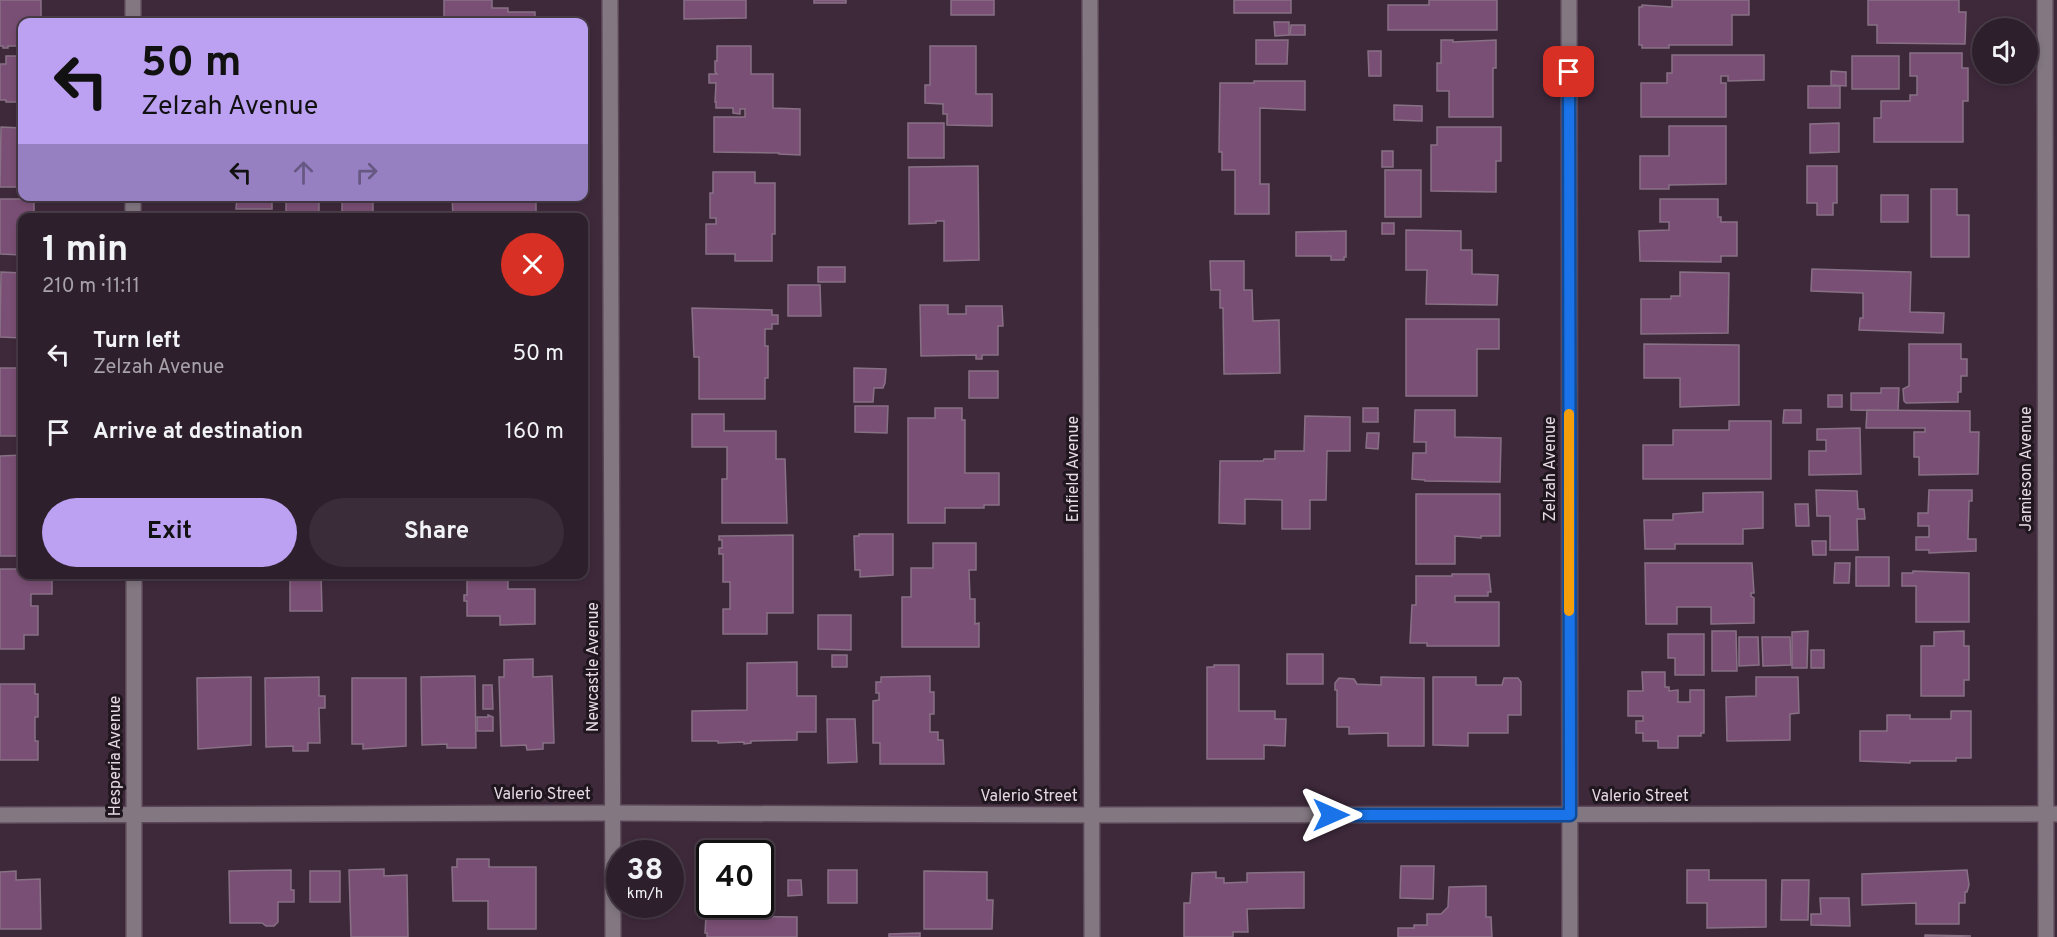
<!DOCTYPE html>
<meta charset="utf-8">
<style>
:root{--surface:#2e1f2c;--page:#3a2c38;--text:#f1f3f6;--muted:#a7a2a9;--line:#493d48;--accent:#bca0f2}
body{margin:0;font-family:Overpass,sans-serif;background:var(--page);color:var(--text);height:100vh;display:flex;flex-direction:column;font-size:22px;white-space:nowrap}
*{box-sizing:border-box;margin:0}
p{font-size:20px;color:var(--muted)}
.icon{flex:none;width:33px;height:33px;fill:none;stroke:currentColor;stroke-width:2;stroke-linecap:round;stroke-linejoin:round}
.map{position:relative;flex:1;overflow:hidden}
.panel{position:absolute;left:18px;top:213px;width:570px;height:366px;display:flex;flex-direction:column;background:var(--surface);border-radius:12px;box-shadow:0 3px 9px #0003,0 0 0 2px var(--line)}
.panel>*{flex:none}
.banner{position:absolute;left:18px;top:18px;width:570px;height:183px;border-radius:12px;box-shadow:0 3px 9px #0003,0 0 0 2px var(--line);background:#bca0f2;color:#111;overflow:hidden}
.fabs{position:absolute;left:1972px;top:18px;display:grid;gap:12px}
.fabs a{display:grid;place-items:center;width:66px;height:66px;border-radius:50%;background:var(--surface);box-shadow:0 3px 9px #0003,0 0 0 2px var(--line);font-size:30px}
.speed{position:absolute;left:606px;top:840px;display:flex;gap:12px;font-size:30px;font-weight:700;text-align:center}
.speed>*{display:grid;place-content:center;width:78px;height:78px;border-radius:50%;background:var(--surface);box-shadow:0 3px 9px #0003,0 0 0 2px var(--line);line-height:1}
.speed small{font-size:15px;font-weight:400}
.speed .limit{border:3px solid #111;border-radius:9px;background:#fff;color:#111}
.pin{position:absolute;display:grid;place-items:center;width:51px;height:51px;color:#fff;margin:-26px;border-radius:12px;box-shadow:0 3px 9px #0006}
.me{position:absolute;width:66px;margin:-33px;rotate:90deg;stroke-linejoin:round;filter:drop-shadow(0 0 4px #0008)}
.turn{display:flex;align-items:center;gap:21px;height:126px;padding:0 24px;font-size:27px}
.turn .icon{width:78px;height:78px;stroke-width:2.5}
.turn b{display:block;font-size:42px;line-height:51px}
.lanes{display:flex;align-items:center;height:57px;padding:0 24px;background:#0003;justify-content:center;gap:30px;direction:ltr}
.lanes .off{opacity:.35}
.round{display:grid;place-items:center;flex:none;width:63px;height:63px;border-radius:32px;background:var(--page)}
.summary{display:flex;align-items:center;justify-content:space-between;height:102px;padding:0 24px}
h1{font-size:36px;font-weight:700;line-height:45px}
.button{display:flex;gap:12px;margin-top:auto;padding:12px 24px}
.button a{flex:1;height:69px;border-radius:36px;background:var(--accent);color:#111;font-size:24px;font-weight:700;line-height:69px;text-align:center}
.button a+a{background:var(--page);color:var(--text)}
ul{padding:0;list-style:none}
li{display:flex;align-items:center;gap:18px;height:78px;padding:0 24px}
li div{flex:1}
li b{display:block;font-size:22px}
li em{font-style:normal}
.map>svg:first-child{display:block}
.building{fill:#7a4f75;stroke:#887085;stroke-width:1.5}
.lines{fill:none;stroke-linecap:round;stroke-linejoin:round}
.minor-casing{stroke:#594556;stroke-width:18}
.minor{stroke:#837882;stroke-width:15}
.route-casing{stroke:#114b97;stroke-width:15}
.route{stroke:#1a73e8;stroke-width:10}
.slow{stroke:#f59e0b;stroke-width:10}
.labels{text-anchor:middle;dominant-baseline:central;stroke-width:6;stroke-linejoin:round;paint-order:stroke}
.street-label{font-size:16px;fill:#e6d9e4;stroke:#1f161e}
</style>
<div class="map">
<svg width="2057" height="937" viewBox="0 0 2057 937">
<rect width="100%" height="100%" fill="#3e293b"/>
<g class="building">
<polygon points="0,0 41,0 41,20 46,20 46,22 22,22 22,46 8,46 8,48 3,48 3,46 0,46"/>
<polygon points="444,0 492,0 492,8 508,8 508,12 535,12 535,22 444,22"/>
<polygon points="684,0 746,0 746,18 684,19"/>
<rect x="814" y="0" width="32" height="3"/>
<rect x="951" y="0" width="43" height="15"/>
<rect x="1234" y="0" width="57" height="13"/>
<polygon points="1429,0 1497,0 1497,30 1388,30 1388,5 1429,5"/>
<polygon points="1672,0 1749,0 1749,15 1732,15 1732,45 1669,45 1669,48 1642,48 1642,45 1639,45 1639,7 1642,7 1642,5 1672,7"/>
<polygon points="1868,0 1959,0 1959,12 1966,12 1965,44 1877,43 1877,25 1868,25"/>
<polygon points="1274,22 1289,22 1289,35 1275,36"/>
<polygon points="1291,25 1305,25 1305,35 1290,35"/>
<polygon points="1256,40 1288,40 1287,64 1256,64"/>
<polygon points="1441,40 1453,40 1453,42 1496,40 1496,68 1493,68 1493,117 1449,117 1449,91 1437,91 1437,63 1441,63"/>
<polygon points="717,46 751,46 751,74 773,74 773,108 800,109 800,155 779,154 779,153 714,152 714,117 745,117 745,109 740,109 740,114 733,113 733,108 716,108 716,102 715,102 716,83 709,83 709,74 717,74 715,72 715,61 717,61"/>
<polygon points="930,46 976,46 976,94 992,94 992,126 947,125 947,114 943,114 943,104 925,103 925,85 930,85"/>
<polygon points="1368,51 1381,51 1381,76 1369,76"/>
<polygon points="1910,53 1962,53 1962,68 1968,68 1968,101 1963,101 1963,142 1874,142 1874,118 1881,118 1881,101 1910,101 1910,95 1917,95 1917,76 1910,76"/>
<polygon points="1672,55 1764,55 1764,80 1728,81 1728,76 1721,76 1721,83 1726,83 1726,117 1641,117 1641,83 1667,83 1667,73 1672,73"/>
<polygon points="6,56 22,56 22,102 6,102 6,100 0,100 0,64 6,64"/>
<rect x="1852" y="56" width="47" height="33"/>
<polygon points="1831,71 1846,72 1846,86 1831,85"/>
<polygon points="1254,81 1305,81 1305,110 1260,108 1260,184 1269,184 1269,214 1235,214 1235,170 1222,170 1222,152 1219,152 1220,83 1254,83"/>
<rect x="1808" y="86" width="32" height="22"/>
<polygon points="1394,105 1422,106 1422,121 1394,120"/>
<rect x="908" y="123" width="36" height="35"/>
<polygon points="1839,123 1839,152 1810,153 1810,124"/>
<polygon points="1669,126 1726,126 1726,184 1669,185 1669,189 1640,189 1640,156 1669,156"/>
<polygon points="1,127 22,128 22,187 0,187"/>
<polygon points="1437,127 1501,127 1501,161 1496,161 1496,192 1431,191 1431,145 1437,145"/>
<rect x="1382" y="151" width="11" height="16"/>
<polygon points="978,166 979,260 944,261 944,221 936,221 936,223 909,224 909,167"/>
<polygon points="1807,166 1837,166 1837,203 1833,203 1833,215 1817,215 1817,203 1807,203"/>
<rect x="1385" y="170" width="36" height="47"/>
<polygon points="713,172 755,172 755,183 775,183 775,234 772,234 772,261 735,261 735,254 706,254 706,224 716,224 716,218 710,218 710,193 713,193"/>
<polygon points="1931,189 1957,189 1957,215 1969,215 1969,257 1931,257"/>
<rect x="1881" y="195" width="27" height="27"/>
<polygon points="237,196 272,196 272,209 236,209"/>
<rect x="342" y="196" width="31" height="22"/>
<polygon points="411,196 442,196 442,199 411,198"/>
<polygon points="452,196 536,196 536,218 453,218"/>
<rect x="286" y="197" width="33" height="21"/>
<polygon points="0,199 34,199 34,218 22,218 22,255 0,254"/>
<polygon points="1660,199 1718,199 1718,217 1721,217 1721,222 1737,222 1737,256 1721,256 1721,262 1640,261 1639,231 1669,230 1669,222 1660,222"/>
<rect x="1382" y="223" width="12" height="11"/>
<polygon points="1406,230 1461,231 1461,250 1472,250 1472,274 1498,275 1497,305 1426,304 1427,270 1406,270"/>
<polygon points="1346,231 1346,257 1344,257 1344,260 1331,260 1331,256 1296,256 1296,232"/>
<polygon points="1210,261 1244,261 1244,290 1252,290 1253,321 1279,320 1280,373 1224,374 1223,308 1220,308 1220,290 1211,290"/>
<rect x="818" y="267" width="27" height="15"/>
<polygon points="1812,269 1911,272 1910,312 1944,313 1943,333 1859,330 1860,318 1863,318 1863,293 1811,291"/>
<polygon points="1,272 22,273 22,338 0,337"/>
<polygon points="1680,272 1729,273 1728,333 1641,334 1641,299 1671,299 1671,296 1680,296"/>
<polygon points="788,285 820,285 821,316 788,316"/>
<polygon points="920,305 948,305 948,314 966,314 966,306 1002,306 1003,326 998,326 998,355 982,355 982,359 976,359 976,355 921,356"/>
<polygon points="692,308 772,310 772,315 778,315 778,324 772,324 772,329 765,329 765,346 768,346 768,378 765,378 765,399 699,399 699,357 694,357"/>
<polygon points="1406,319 1499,319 1499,349 1477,349 1477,396 1406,396"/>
<polygon points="1644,344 1739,345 1739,405 1680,407 1680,378 1644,378"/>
<polygon points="1909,344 1961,344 1961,359 1967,359 1967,376 1961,376 1961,392 1958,392 1958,402 1906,403 1904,401 1903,389 1909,386"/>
<rect x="0" y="368" width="22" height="68"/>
<polygon points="854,368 886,369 885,383 883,388 874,388 873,402 854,402"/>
<rect x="969" y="371" width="29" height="27"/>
<polygon points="1881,388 1899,388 1898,411 1851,410 1851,393 1881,393"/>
<rect x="1828" y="395" width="14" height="12"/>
<polygon points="855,406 888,406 887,433 855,432"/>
<polygon points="935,408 962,408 962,420 965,420 965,473 999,473 999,505 984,505 984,508 945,508 945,523 908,523 908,418 935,418"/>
<rect x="1363" y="408" width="15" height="14"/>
<polygon points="1415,410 1455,410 1455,437 1501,438 1500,482 1425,481 1425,480 1412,479 1413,453 1426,453 1426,442 1414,442"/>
<polygon points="1784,410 1801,410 1801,423 1783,423"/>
<polygon points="1867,410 1970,411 1970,432 1979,432 1978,474 1919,475 1919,457 1914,457 1914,432 1925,432 1925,428 1866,428"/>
<polygon points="692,414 724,414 724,431 776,431 776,459 785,459 787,523 722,523 722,479 727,479 727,447 692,447"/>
<polygon points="1305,416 1350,417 1350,451 1327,451 1326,500 1310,500 1310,529 1282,529 1282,500 1245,499 1245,524 1219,523 1220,461 1263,461 1264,459 1275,459 1275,451 1304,451"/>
<polygon points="1729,421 1771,421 1771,479 1643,479 1643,445 1673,445 1673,430 1729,430"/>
<polygon points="1860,428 1861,474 1809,475 1809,451 1826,451 1826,440 1817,440 1817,429"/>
<polygon points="1367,433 1379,433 1378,449 1366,448"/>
<polygon points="22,455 22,556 0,556 0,456"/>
<polygon points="1816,490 1857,491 1858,509 1864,509 1865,519 1857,519 1858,550 1830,550 1830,516 1817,516"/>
<polygon points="1929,490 1972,490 1972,501 1969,501 1968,539 1976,539 1976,551 1929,553 1929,550 1916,550 1916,537 1929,537 1929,526 1918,526 1918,513 1928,513"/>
<polygon points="1763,492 1763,528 1743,529 1743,544 1675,544 1675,549 1645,549 1644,520 1673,520 1673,514 1703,512 1703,493"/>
<polygon points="1416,494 1500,494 1500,536 1481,536 1481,538 1455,536 1455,564 1416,564"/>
<polygon points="1795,504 1808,504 1809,526 1796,526"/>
<polygon points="859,534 893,534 893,575 860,577 860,570 855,570 854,536 859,536"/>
<polygon points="793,535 793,613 767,613 767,634 723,634 723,609 730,609 730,582 723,582 723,554 719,554 719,548 722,548 722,540 719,540 719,536"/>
<polygon points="1812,541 1826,541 1826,555 1813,555"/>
<polygon points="933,543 976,543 976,570 969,570 970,599 975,599 975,624 979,623 979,647 902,647 902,597 911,597 911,568 933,568"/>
<rect x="1856" y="557" width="33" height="29"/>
<polygon points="1645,563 1752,563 1754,593 1751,593 1751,596 1754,598 1754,623 1711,624 1711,607 1677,607 1677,624 1646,624"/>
<polygon points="1835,563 1850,563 1849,583 1834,583"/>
<polygon points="18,567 22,567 22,574 52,574 52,594 31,594 31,606 38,606 38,635 24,635 24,649 0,649 0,569 18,569"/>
<polygon points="1913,571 1969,573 1969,622 1916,622 1916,586 1902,586 1902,573 1913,573"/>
<polygon points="290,574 321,574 322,611 290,611"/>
<polygon points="464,574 508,574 508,589 535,589 535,624 500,625 500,616 467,616 467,601 464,601 464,595 467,595 467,578 464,578"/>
<polygon points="1452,574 1489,574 1491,592 1488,592 1488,596 1455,596 1455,602 1499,602 1499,646 1427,646 1427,643 1410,643 1412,605 1416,605 1416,576 1452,576"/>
<polygon points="818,615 851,615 851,650 818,649"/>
<polygon points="1712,631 1736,631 1737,671 1712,671"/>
<polygon points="1808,631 1807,668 1792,668 1792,632"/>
<polygon points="1964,631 1964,646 1969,646 1969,680 1964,680 1964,696 1921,696 1921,646 1934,646 1934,632"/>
<polygon points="1668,634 1704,634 1704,675 1675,675 1675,658 1668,658"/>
<polygon points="1739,637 1758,637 1759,665 1739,666"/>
<polygon points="1762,637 1790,637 1791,665 1763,666"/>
<rect x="1811" y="650" width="13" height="18"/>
<rect x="1287" y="654" width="36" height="30"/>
<rect x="832" y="655" width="15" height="12"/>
<polygon points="533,659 533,677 552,676 554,743 543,743 543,749 527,750 526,745 501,746 499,677 504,677 504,660"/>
<polygon points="797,662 797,696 816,696 816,732 797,732 797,740 751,741 751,743 744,744 744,742 718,743 718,741 692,741 692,711 747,710 747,663"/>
<polygon points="1214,665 1239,665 1239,711 1275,711 1275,719 1286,719 1285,746 1264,745 1264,759 1207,759 1207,667 1214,667"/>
<polygon points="1642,672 1665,672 1665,687 1669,687 1669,691 1678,690 1678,702 1690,702 1690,690 1704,690 1704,733 1701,733 1701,736 1678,736 1678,748 1658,748 1658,741 1643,741 1643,733 1636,733 1636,721 1643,721 1643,716 1628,716 1628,691 1643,691"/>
<polygon points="475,676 476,748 447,748 447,744 422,745 421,677"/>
<polygon points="930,676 930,692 934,692 934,714 930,714 930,732 938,732 938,740 943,740 944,764 880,764 880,743 873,743 873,701 879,700 879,693 876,693 876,682 881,682 881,677"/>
<polygon points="251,677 251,745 198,749 197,678"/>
<polygon points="319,677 319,696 325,696 325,708 319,708 320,743 308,743 308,751 293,751 293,746 266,747 265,678"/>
<polygon points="1381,677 1424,678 1424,746 1388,746 1388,733 1349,734 1349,727 1337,727 1337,690 1335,690 1335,683 1339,678 1354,679 1357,684 1381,685"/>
<polygon points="1433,677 1476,677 1476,685 1502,685 1504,678 1518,678 1521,682 1521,715 1508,715 1508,733 1468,733 1468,746 1433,745"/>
<polygon points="1756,677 1798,677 1799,713 1790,714 1790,740 1727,741 1726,697 1756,696"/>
<polygon points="352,678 406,678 406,746 363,749 363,744 352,744"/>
<polygon points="0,684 35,684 35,694 38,694 38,717 35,717 35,741 38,741 38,760 0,760"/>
<polygon points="483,685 492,685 493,709 483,709"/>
<polygon points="1951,711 1971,711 1971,758 1956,758 1956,761 1910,761 1910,763 1860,761 1860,731 1887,731 1887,715 1910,715 1910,719 1951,719"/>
<polygon points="488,715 493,717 493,731 477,731 477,717 488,717"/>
<polygon points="827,719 855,719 857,762 828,763"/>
<polygon points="457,859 489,859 489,867 536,867 536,929 488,929 488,901 453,901 452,867 457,867"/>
<polygon points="1401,866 1434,866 1433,899 1400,898"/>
<polygon points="384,869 384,876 407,875 408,937 351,937 349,870"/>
<polygon points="291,870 291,890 294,890 294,902 278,902 278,922 274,926 266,926 262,923 230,923 229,871"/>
<rect x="828" y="870" width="29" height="33"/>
<polygon points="1687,870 1709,870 1709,880 1766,880 1766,927 1707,928 1707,903 1687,903"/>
<polygon points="1967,870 1969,885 1967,892 1965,892 1965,903 1959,903 1959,924 1916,924 1916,903 1862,905 1862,874"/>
<polygon points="16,871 16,880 40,879 41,929 0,929 0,872"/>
<rect x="310" y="871" width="30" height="31"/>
<polygon points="924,871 987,872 987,900 993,900 992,929 924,929"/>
<polygon points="1216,872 1216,878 1224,878 1224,883 1247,882 1247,873 1304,872 1304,908 1247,909 1248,932 1233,932 1233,937 1184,937 1184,903 1190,903 1192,873"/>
<polygon points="788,880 801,880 802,895 788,896"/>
<polygon points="1782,880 1809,880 1808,920 1781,920"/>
<polygon points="1486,886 1486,917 1491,917 1492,937 1398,937 1398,928 1414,928 1414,925 1427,925 1427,914 1441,914 1448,907 1449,887"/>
<polygon points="1820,898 1849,898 1850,926 1811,925 1811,914 1821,914"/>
<polygon points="706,916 797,917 797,937 707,937 707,933 705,933"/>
<polygon points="920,933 920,937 889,937 889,934"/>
<polygon points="1925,935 1971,936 1925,937"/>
</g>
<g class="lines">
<defs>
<g id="minor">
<polyline points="133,0 133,22"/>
<polyline points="610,0 613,937"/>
<polyline points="1090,0 1092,937"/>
<polyline points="1569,0 1570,937"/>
<polyline points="2045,0 2046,937"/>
<polyline points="133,196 133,218"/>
<polyline points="134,574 134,937"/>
<polyline points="0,815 613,813 1092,815 2057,814"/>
</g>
</defs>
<use href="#minor" class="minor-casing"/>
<use href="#minor" class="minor"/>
</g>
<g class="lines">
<defs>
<polyline id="route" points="1331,815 1570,815 1569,72"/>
</defs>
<use href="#route" class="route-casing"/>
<use href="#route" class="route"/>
<polyline class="slow" points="1569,414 1569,611"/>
</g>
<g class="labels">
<g class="street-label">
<text transform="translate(1074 469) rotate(-90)">Enfield Avenue</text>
<text transform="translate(1551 469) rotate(-90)">Zelzah Avenue</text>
<text transform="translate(2027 469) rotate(-90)">Jamieson Avenue</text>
<text transform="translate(594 667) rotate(-90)">Newcastle Avenue</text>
<text transform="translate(116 756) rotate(-90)">Hesperia Avenue</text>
<text x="542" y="795">Valerio Street</text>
<text x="1029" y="797">Valerio Street</text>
<text x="1640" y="797">Valerio Street</text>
</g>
</g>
</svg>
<div class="fabs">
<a><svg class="icon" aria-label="sound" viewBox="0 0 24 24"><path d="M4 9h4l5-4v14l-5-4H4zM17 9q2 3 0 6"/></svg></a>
</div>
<div class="speed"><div>38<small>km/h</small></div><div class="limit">40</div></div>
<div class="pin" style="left:1569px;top:72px;background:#d93025"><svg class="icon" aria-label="arrive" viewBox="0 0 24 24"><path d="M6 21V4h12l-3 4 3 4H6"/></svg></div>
<svg class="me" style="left:1331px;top:815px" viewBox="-20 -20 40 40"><path d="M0-17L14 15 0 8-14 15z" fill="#1a73e8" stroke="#fff" stroke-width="4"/></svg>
<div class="banner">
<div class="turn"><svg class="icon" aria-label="left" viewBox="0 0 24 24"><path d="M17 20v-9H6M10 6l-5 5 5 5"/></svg><div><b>50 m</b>Zelzah Avenue</div></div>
<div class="lanes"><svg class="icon" aria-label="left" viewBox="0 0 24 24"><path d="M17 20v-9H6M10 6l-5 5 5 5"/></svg><svg class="icon off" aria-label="ahead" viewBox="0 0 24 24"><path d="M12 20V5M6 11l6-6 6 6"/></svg><svg class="icon off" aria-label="right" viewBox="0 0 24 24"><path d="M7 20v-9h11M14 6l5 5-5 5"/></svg></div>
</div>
<section class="panel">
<div class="summary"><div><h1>1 min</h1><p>210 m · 11:11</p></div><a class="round" style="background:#d93025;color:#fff"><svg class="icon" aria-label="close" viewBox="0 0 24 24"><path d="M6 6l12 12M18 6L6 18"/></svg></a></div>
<ul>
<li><svg class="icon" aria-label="left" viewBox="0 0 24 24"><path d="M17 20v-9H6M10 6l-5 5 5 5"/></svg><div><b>Turn left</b><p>Zelzah Avenue</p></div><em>50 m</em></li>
<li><svg class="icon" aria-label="arrive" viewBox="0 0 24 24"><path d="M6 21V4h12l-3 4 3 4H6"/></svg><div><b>Arrive at destination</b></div><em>160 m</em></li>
</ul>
<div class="button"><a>Exit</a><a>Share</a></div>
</section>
</div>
